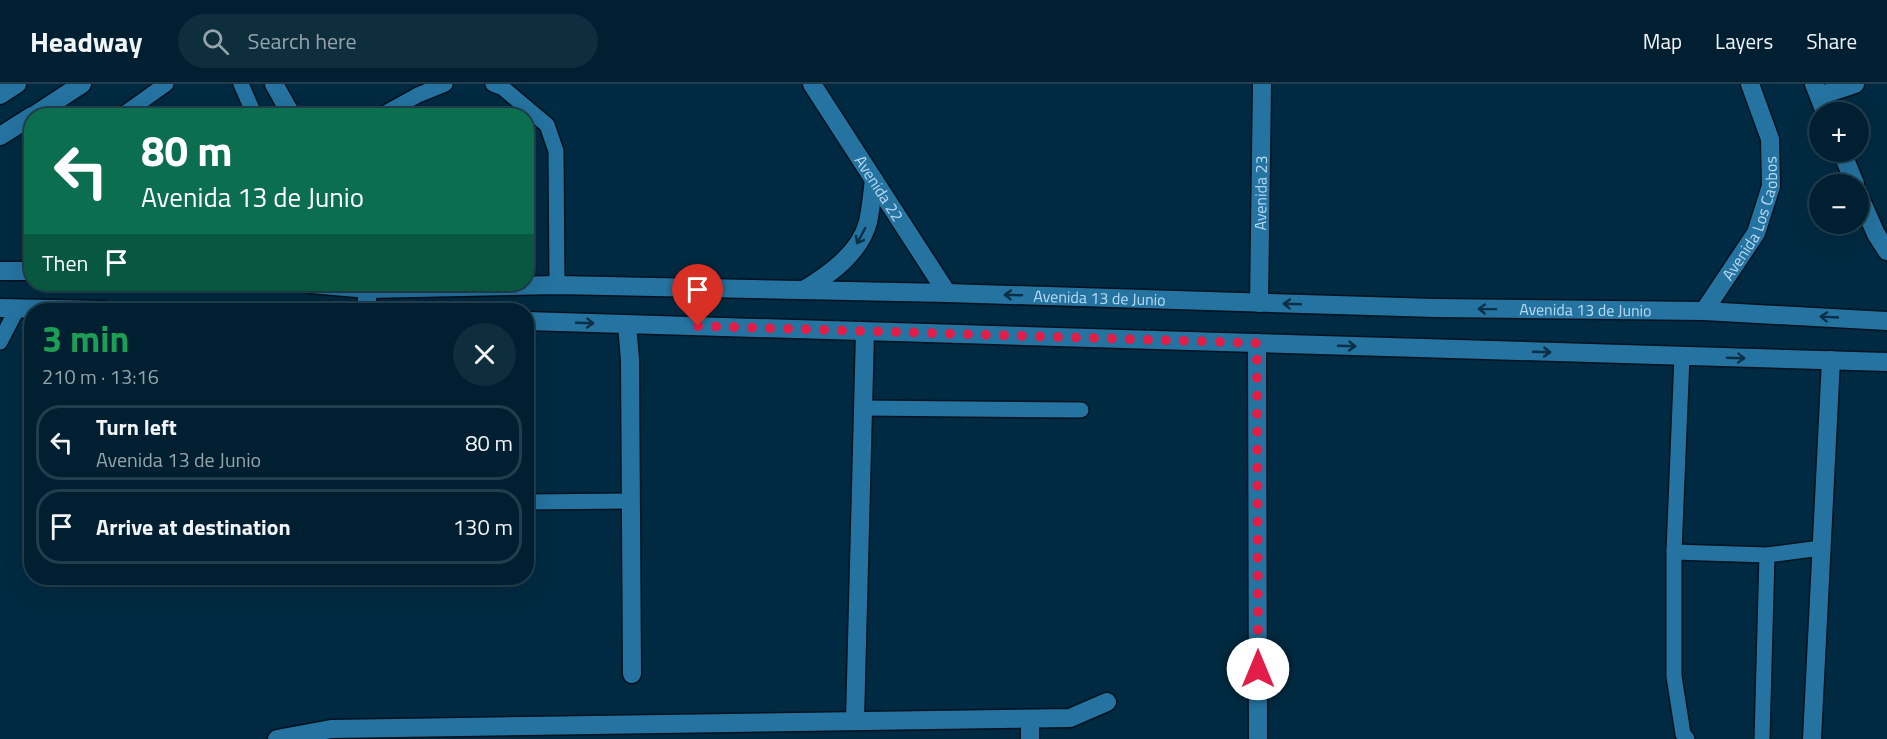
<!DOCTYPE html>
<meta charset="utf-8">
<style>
:root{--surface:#002031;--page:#0e2d3d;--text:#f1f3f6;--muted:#95a3ab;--line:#223e4d}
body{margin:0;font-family:"Titillium Web",sans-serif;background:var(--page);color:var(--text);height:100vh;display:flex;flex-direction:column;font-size:22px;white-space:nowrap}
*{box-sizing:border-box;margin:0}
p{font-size:20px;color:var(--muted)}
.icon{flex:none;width:33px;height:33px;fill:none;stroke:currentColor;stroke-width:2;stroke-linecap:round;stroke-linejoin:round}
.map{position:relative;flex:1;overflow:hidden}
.panel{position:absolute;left:24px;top:219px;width:510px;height:282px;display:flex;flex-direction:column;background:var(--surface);border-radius:24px;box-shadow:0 6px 24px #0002,0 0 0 2px var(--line)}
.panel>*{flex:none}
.banner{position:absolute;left:24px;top:24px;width:510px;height:183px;border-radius:24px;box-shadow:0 6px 24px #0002,0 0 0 2px var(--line);background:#0b6e4f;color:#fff;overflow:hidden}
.fabs{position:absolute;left:1809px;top:18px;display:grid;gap:12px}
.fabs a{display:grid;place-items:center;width:60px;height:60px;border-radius:50%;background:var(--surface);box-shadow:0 6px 24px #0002,0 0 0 2px var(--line);font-size:30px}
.pin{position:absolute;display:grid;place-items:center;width:51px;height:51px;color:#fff;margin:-62px -26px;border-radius:50% 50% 50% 0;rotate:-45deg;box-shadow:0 0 6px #0007}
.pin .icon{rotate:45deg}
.me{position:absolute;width:66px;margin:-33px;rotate:0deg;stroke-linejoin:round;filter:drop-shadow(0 0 4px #0008)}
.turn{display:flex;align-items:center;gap:21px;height:126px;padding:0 18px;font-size:27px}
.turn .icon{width:78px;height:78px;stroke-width:2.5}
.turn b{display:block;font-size:42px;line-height:51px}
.then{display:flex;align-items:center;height:57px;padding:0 18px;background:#0003;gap:12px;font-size:22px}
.round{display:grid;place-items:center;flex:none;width:63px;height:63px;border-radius:32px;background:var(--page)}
.summary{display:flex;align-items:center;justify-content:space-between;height:102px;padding:0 18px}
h1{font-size:36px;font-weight:700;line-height:45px;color:#1e9e55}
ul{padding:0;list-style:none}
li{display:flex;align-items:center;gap:18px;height:75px;margin:0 12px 9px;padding:0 6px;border:3px solid var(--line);border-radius:24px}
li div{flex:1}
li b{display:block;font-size:22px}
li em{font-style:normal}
header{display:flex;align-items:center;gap:36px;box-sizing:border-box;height:84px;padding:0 30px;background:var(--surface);border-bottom:2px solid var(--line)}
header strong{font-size:28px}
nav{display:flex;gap:33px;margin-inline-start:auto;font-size:21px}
.search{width:420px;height:54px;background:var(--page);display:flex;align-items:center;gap:15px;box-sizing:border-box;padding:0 21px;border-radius:33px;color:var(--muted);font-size:22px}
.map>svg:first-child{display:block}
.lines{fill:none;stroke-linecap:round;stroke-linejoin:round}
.service-casing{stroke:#00121f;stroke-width:18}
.minor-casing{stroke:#00121f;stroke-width:21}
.tertiary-casing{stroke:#00121f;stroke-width:21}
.service{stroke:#2573a0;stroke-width:15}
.minor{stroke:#2573a0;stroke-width:18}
.tertiary{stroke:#2573a0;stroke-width:18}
.oneway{stroke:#0b2f46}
.route{stroke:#e11d48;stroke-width:10;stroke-dasharray:0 18}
.labels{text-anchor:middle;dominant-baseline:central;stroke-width:4.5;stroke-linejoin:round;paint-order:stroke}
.street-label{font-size:16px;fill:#b7dbf4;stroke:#00121f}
</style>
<header>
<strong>Headway</strong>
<div class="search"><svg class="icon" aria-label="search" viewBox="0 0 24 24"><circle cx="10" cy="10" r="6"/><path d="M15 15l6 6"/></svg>Search here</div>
<nav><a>Map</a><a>Layers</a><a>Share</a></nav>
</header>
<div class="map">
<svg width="1887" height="655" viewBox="0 0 1887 655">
<rect width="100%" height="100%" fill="#002a41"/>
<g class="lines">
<defs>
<g id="service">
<polyline points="241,0 255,32"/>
<polyline points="493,0 503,4 547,41 556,67 557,201"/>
<polyline points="121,32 166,0"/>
<polyline points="380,32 418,11 445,0"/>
<polyline points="0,258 17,225"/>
<polyline points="1682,272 1674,468 1674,592 1683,650 1687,655"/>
<polyline points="863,324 1081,326"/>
<polyline points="526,418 630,417"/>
<polyline points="1674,468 1767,471"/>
<polyline points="1762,655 1767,471 1821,464"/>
</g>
<g id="minor">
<polyline points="274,0 292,32"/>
<path id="s1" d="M812 0 947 209"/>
<polyline points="1814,0 1825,28"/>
<polyline points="0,11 17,0"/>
<polyline points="1819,12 1855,0"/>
<polyline points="33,32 82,0"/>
<polyline points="0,52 32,32"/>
<polyline points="1842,68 1855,100"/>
<polyline points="1858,109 1876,150 1887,167"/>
<polyline points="366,200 368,205 366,226"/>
<path d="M804 206C830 190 860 169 868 138 871 124 872 110 874 96"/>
<path id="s2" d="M1259 219 1262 0"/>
<path id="s3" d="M1704 227 1756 149 1771 102 1770 55 1750 0"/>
<polyline points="627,240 630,276 632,590"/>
<polyline points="1257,259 1258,655"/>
<polyline points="1030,635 1030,655"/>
<polyline points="855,636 865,248"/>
<polyline points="277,655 331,645 1070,634 1107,618"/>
<polyline points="1812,655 1831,276"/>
</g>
<g id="tertiary">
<polyline points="0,187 32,187"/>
<path id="s4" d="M311 200 368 205 557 201 947 209 1435 224 1704 227 1887 237"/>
<polyline points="0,224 102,226"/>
<polyline points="526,237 1887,278"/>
</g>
</defs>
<use href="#service" class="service-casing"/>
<use href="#minor" class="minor-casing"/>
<use href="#tertiary" class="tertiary-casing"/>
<use href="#service" class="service"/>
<use href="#minor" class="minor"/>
<use href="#tertiary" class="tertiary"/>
</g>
<defs><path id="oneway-shaft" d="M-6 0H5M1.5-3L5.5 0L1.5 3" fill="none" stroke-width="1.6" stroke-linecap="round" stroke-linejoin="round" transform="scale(1.5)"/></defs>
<g class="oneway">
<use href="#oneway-shaft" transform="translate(861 152) rotate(118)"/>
<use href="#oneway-shaft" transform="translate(1013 211) rotate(-178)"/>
<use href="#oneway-shaft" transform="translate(1292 220) rotate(-178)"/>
<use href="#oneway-shaft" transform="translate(1487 225) rotate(-179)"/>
<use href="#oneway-shaft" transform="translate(1829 233) rotate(-177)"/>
<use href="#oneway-shaft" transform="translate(585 239) rotate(2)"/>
<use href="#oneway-shaft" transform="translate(1347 262) rotate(2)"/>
<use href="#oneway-shaft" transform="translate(1542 268) rotate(2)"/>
<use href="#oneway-shaft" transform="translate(1736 274) rotate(2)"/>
</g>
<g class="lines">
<polyline class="route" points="698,242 1257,259 1258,585"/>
</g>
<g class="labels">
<g class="street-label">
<text stroke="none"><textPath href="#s1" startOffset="124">Avenida 22</textPath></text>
<text stroke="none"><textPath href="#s2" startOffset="110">Avenida 23</textPath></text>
<text stroke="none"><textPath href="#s3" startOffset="106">Avenida Los Caobos</textPath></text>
<text stroke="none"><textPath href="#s4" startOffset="789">Avenida 13 de Junio</textPath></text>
<text stroke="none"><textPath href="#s4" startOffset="1275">Avenida 13 de Junio</textPath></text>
</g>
</g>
</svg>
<div class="fabs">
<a>+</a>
<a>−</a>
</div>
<div class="pin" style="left:698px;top:242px;background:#d93025"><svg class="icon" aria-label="arrive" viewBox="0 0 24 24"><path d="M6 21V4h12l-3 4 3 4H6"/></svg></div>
<svg class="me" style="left:1258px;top:585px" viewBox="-20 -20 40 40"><circle r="19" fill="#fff"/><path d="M0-13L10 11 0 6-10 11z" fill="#e11d48"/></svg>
<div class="banner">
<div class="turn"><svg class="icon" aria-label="left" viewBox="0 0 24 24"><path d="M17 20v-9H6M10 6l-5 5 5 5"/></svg><div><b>80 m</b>Avenida 13 de Junio</div></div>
<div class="then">Then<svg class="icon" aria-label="arrive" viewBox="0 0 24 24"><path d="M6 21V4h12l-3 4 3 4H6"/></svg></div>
</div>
<section class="panel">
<div class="summary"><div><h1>3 min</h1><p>210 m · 13:16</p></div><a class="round"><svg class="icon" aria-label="close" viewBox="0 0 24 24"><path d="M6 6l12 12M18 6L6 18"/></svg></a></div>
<ul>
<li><svg class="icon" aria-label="left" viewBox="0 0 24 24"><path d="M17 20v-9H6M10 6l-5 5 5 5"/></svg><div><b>Turn left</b><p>Avenida 13 de Junio</p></div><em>80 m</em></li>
<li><svg class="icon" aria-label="arrive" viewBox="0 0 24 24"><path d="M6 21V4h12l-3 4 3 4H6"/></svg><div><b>Arrive at destination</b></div><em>130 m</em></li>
</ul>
</section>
</div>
